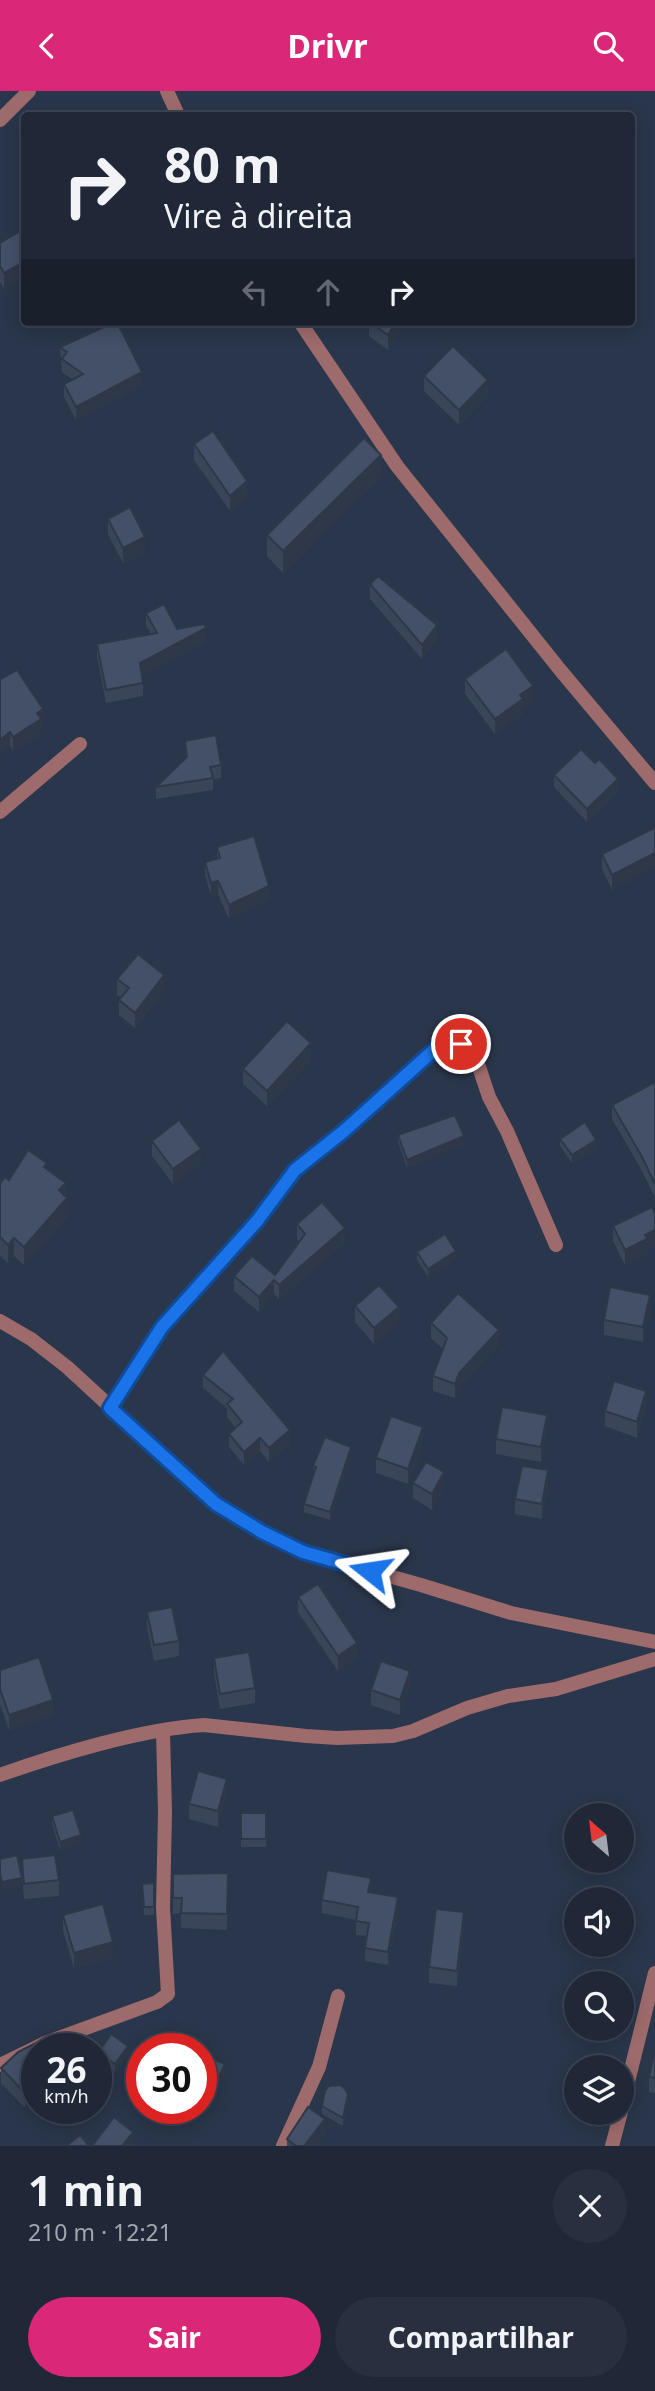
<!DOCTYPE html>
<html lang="pt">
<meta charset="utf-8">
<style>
:root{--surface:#202838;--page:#283040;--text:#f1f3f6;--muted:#a2a6ae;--line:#3d4453;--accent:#db2777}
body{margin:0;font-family:"Noto Sans",sans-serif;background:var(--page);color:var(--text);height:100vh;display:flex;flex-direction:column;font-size:26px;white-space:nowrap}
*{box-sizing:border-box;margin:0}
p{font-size:23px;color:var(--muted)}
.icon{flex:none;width:38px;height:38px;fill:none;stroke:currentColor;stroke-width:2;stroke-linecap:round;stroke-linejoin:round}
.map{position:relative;height:2055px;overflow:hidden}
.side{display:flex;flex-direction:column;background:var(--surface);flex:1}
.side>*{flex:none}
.banner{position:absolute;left:21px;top:21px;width:614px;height:214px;border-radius:7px;box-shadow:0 4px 18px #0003,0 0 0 2px var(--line);background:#202838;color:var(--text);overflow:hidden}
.needle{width:46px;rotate:332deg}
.tools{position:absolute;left:564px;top:1712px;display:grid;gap:14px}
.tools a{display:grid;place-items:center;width:70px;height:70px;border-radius:50%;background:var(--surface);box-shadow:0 4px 18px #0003,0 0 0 2px var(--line);font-size:35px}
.speed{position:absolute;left:21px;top:1942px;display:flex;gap:14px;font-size:35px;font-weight:700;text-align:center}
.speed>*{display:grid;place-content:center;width:91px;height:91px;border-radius:50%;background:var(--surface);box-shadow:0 4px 18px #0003,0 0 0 2px var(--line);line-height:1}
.speed small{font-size:18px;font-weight:400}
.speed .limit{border:10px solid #d22;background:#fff;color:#111}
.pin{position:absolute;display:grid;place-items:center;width:60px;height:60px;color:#fff;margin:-30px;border:4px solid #fff;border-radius:50%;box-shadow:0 2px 7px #0007}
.me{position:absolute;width:77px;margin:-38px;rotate:285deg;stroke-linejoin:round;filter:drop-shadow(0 0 5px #0008)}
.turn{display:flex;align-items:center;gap:24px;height:147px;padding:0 28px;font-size:32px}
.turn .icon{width:91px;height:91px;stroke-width:2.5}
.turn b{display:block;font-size:49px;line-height:60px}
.lanes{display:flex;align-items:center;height:66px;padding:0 28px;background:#0003;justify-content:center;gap:35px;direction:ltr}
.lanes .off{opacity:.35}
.round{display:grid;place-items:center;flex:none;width:74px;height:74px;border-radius:37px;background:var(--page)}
.summary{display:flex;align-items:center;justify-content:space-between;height:119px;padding:0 28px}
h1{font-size:42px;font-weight:700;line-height:52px}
.cta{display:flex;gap:14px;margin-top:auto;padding:14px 28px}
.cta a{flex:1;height:80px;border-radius:42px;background:var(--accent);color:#fff;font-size:28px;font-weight:700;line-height:80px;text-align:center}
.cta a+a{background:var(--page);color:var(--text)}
header{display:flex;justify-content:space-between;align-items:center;height:91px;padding:0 28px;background:var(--accent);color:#fff;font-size:32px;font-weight:700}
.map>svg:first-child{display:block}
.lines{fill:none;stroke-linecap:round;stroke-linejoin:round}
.minor{stroke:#9e6b6c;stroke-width:14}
.wall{fill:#3a4559}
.shaded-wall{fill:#2f3848}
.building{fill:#435067;stroke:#2f3848;stroke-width:2}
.route-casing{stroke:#114b97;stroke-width:18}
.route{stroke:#1a73e8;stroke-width:12}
</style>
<header><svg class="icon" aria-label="back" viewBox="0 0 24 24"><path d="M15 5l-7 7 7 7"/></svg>Drivr<svg class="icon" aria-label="search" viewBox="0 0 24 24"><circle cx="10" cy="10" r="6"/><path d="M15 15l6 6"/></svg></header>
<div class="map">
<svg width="655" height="2055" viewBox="0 0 655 2055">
<rect width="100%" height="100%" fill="#2a364b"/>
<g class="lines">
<g class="minor">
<polyline points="167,0 178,24"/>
<polyline points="0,29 29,0"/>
<polyline points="300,231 397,375 561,580 655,692"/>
<polyline points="0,721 80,653"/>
<polyline points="0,1230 31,1248 67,1276 216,1413 263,1441 303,1461 421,1494 511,1522 655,1551"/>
<polyline points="110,1317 162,1236 257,1130 295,1079 344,1040 444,950 461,953 476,967 489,1006 507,1040 556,1154"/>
<path d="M0 1684C59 1663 142 1638 204 1634L306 1645 337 1647 393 1645 413 1640 467 1617 508 1605 556 1598 655 1568"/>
<polyline points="0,1974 45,1952 157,1911 168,1903 163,1817 165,1721 163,1640"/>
<polyline points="621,2019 655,1882"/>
<polyline points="283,2055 319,1976 338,1905"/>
<polyline points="612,2055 621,2021"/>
</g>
</g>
<g class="wall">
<polygon points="24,138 24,186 4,198 0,191 0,152"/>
<polygon points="369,231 407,231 388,259 369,245"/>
<polygon points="60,256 142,293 76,329 64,306 64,293 72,288 62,281"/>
<polygon points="424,285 488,304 459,334 424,300"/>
<polygon points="194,353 247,406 230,420 194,369"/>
<polygon points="381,385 283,482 267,465 267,444"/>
<polygon points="108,428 145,461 123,472 108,443"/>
<polygon points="370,493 437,548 422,568 370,508"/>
<polygon points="146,522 177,538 206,550 142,584 143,592 143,605 106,612 97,566 97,553 151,543 146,535"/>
<polygon points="0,587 43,633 41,634 41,643 13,660 10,655"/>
<polygon points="465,588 533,610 523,617 523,623 495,643 465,603"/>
<polygon points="185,650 221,674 221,687 213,688 213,699 156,708 156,696 186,668"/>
<polygon points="554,684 618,700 587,731 554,696"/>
<polygon points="655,740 612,799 602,778 602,763"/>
<polygon points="217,756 269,808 229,828 218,803 211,805 205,784 205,771 217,768"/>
<polygon points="117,888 164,899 135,937 119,924 119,909 121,906 117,904"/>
<polygon points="311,968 267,1015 243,993 243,978"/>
<polygon points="655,991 655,1107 642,1080 612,1028 612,1014"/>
<polygon points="398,1044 464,1053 407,1077 398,1051"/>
<polygon points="560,1048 596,1057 572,1072 560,1055"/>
<polygon points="152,1050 201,1073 173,1093 152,1065"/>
<polygon points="47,1079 66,1092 67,1126 24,1174 14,1165 8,1172 0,1165 0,1092"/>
<polygon points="655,1123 655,1154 647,1158 647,1163 625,1174 613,1150 613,1135"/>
<polygon points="297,1133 345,1151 279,1208 274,1203 259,1221 234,1200 234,1185 275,1184 299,1151 297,1148"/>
<polygon points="417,1161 456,1168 428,1186 417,1169"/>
<polygon points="355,1215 399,1232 374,1253 355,1231"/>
<polygon points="650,1219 643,1251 604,1244 604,1229"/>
<polygon points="431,1232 499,1253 459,1296 455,1307 433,1300 433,1285 443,1258 431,1247"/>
<polygon points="203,1284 290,1353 269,1371 260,1360 244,1374 229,1356 229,1343 236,1337 227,1326 227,1317 203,1297"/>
<polygon points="646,1315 637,1347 605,1335 605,1320"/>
<polygon points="547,1340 541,1371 496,1363 496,1348"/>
<polygon points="423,1351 408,1393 376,1382 376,1367"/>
<polygon points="351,1364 330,1429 304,1421 304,1413 314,1383 313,1375"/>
<polygon points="413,1392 444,1396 432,1419 413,1407"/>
<polygon points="548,1394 542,1428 515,1423 515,1408"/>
<polygon points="298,1506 357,1567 338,1580 298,1521"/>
<polygon points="147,1521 179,1550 179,1565 154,1570 147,1537"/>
<polygon points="214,1567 255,1597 255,1612 220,1618 214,1582"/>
<polygon points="0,1579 53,1624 9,1639 0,1613"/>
<polygon points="410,1595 400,1624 371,1614 371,1599"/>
<polygon points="227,1703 218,1736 189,1728 189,1713"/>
<rect x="241" y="1722" width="25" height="34"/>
<polygon points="52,1725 81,1752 60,1759 52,1733"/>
<polygon points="22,1768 59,1789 59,1805 24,1808 22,1783"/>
<polygon points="228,1782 227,1839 181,1837 181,1822 173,1823 173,1783"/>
<polygon points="154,1792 154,1824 144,1824 142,1793"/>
<polygon points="370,1802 398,1820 388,1874 365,1870 365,1857 367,1845 356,1844 356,1829 322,1822 322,1809"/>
<polygon points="63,1824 113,1866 74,1877 63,1840"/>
<polygon points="464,1836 457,1895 429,1892 429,1876"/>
<polygon points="43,1958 25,2017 1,1992 1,1977"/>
<polygon points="98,1962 128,1963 115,1981 98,1970"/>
<polygon points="201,1963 225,1981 214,2005 201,1999"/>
<polygon points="655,1965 655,2002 649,2001 649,1986"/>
<polygon points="348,2011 343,2035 322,2023 322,2015"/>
<polygon points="325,2043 315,2055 287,2055 287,2048"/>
</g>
<g class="shaded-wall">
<polygon points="24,171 24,186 4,198 4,182"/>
<polygon points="396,231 407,231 388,259 388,244"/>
<polygon points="142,281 142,293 76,329 76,316"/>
<polygon points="488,289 488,304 459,334 459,319"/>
<polygon points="381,364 381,385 283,482 283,460"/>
<polygon points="247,390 247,406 230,420 230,405"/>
<polygon points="145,446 145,461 123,472 123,457"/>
<polygon points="437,534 437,548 422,568 422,554"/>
<polygon points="206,537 206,550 140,585 140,572"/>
<polygon points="533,595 533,610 523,617 523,623 495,643 495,628 520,604"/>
<polygon points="43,618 43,633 41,634 41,643 13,660 13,646 37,622"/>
<polygon points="10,641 10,655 0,663 0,649"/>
<polygon points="618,688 618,700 587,731 587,718"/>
<polygon points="655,762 655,777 612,799 612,784"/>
<polygon points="218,790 218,803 211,805 211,792"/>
<polygon points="269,795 269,808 229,828 229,814"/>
<polygon points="164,884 164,899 135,937 135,922"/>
<polygon points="311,952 311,968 267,1015 267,1000"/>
<polygon points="464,1045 464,1053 407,1077 407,1069"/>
<polygon points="596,1049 596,1057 572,1072 572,1064"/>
<polygon points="201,1058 201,1073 173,1093 173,1078"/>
<polygon points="66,1092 67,1126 24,1174 24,1156 59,1099"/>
<polygon points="345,1137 345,1151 279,1208 279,1194"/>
<polygon points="655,1139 655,1154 647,1158 647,1163 625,1174 625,1159 645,1144"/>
<polygon points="14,1147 14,1165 8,1172 8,1154"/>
<polygon points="456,1160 456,1168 428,1186 428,1178"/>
<polygon points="274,1189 274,1203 259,1221 259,1206"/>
<polygon points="650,1204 650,1219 643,1251 643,1236"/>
<polygon points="399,1216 399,1232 374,1253 374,1237"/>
<polygon points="499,1239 499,1253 459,1296 455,1307 455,1293 459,1282"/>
<polygon points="646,1300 646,1315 637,1347 637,1331"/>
<polygon points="547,1324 547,1340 541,1371 541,1356"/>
<polygon points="423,1336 423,1351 408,1393 408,1378"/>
<polygon points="290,1339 290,1353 269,1371 269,1357"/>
<polygon points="260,1347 260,1360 244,1374 244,1361"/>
<polygon points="351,1356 351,1364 330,1429 330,1421"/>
<polygon points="548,1379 548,1394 542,1428 542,1413"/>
<polygon points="444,1381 444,1396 432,1419 432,1403"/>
<polygon points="357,1552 357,1567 338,1580 338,1565"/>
<polygon points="410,1580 410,1595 400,1624 400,1609"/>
<polygon points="53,1609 53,1624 9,1639 9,1624"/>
<polygon points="227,1688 227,1703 218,1736 218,1720"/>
<polygon points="81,1744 81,1752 60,1759 60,1751"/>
<polygon points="22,1787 22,1795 2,1799 2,1791"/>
<polygon points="398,1806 398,1820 388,1874 388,1861"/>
<polygon points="464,1821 464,1836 457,1895 457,1880"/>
<polygon points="113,1851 113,1866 74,1877 74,1862"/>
<polygon points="128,1955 128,1963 115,1981 115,1973"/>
<polygon points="225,1973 225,1981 214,2005 214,1997"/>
<polygon points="37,1991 37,2006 25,2017 25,2002"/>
<polygon points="348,2003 348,2011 343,2035 343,2027"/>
<polygon points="325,2028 325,2043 315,2055 304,2055"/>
<polygon points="133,2041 133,2055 122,2055"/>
</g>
<g class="building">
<polygon points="24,138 24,171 4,182 0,175 0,152"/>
<polygon points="115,231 117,231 142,281 76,316 64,293 83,283 62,268 67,261 60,256"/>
<polygon points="370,231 396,231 388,244"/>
<polygon points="453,255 488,289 459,319 424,285"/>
<polygon points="213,340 247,390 230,405 194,353"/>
<polygon points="364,347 381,364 283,460 267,444"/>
<polygon points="130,416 145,446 123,457 108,428"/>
<polygon points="378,485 437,534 422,554 370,493"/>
<polygon points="164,513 177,538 204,533 206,537 140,572 143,592 106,599 97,553 157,542 146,522"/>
<polygon points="506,558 533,595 520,604 523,608 495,628 465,588"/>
<polygon points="17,579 43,618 37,622 41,628 13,646 10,641 0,649 0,587 1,588"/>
<polygon points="216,644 221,674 210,676 213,687 156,696 187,666 185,650"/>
<polygon points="581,658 595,672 599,668 618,688 587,718 554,684"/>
<polygon points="654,737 655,740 655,762 612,784 602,763"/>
<polygon points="254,745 269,795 229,814 218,790 211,792 205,771 220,767 217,756"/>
<polygon points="138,863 164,884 135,922 119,909 129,897 117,888"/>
<polygon points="287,930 311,952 267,1000 243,978"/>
<polygon points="655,991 655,1093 642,1066 612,1014"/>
<polygon points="455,1024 464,1045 407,1069 398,1044"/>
<polygon points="179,1029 201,1058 173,1078 152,1050"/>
<polygon points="585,1031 596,1049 572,1064 560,1048"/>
<polygon points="28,1059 47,1072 44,1076 66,1092 59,1099 67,1107 24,1156 14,1147 8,1154 0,1146 0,1092 5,1086 9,1089"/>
<polygon points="322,1111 345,1137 279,1194 274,1189 259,1206 234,1185 252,1165 275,1184 305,1143 297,1133"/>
<polygon points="652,1116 655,1123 655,1139 645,1144 647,1148 625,1159 613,1135"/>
<polygon points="445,1143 456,1160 428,1178 417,1161"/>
<polygon points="379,1194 399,1216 374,1237 355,1215"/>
<polygon points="610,1196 650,1204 643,1236 604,1229"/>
<polygon points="458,1202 499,1239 459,1282 455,1293 433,1285 447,1247 431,1232"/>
<polygon points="223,1260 290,1339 269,1357 260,1347 244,1361 229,1343 242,1331 227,1313 233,1308 203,1284"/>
<polygon points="614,1290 646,1300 637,1331 605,1320"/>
<polygon points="502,1316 547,1324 541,1356 496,1348"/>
<polygon points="391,1325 423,1336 408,1378 376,1367"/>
<polygon points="325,1346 351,1356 330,1421 304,1413 316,1376 313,1375"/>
<polygon points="426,1371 444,1381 432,1403 413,1392"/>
<polygon points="522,1375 548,1379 542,1413 515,1408"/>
<polygon points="318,1493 357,1552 338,1565 298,1506"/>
<polygon points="172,1516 179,1550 154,1554 147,1521"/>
<polygon points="249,1561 255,1597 220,1603 214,1567"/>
<polygon points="39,1566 53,1609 9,1624 0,1598 0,1579"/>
<polygon points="381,1570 410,1580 400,1609 371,1599"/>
<polygon points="198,1680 227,1688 218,1720 189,1713"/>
<polygon points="73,1719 81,1744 60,1751 52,1725"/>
<rect x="241" y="1722" width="25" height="26"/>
<polygon points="17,1764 22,1787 2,1791 0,1783 0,1768"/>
<polygon points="55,1764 59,1789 24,1793 22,1768"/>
<polygon points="327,1779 371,1787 368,1801 398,1806 388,1861 365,1857 369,1832 356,1830 358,1816 322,1809"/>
<polygon points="228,1782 227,1823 181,1822 182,1807 173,1807 173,1783"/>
<polygon points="154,1792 154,1816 144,1816 142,1793"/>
<polygon points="103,1813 113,1851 74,1862 63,1824"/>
<polygon points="436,1818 464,1821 457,1880 429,1876"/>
<polygon points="111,1943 128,1955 115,1973 98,1962"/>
<polygon points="36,1952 43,1958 37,1958 37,1991 25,2002 1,1977 18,1961"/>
<polygon points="201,1963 225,1973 214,1997 201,1991"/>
<polygon points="654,1964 655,1965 655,1987 649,1986"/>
<polygon points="341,1994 345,1998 348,2003 343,2027 322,2015 325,2000 329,1995"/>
<polygon points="308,2016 325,2028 304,2055 296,2055 287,2048"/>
<polygon points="114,2026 133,2041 122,2055 92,2055"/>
<polygon points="80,2044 89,2055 66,2055"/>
</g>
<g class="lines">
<defs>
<polyline id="route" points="370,1480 303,1461 262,1441 216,1413 110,1317 162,1236 257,1130 295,1079 344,1040 444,950 461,953"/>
</defs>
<use href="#route" class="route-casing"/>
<use href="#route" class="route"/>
</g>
</svg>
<div class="tools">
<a><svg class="needle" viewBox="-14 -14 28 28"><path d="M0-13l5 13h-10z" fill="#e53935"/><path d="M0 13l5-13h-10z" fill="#a2a6ae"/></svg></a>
<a><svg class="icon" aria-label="sound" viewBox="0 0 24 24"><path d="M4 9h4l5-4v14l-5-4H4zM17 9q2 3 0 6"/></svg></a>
<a><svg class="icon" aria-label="search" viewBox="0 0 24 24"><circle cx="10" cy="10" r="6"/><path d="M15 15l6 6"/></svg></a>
<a><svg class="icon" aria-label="layers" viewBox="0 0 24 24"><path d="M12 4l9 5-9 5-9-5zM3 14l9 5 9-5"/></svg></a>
</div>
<div class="speed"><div>26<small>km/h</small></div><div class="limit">30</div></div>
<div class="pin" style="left:461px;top:953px;background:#d93025"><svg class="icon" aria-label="arrive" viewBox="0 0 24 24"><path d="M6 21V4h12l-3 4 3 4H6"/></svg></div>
<svg class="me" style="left:370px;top:1480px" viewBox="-20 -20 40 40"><path d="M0-17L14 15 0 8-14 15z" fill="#1a73e8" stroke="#fff" stroke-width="4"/></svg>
<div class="banner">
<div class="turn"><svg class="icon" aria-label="right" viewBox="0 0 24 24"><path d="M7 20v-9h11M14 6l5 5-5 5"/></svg><div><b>80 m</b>Vire à direita</div></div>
<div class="lanes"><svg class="icon off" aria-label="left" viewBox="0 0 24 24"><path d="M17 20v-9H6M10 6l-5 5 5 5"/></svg><svg class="icon off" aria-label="ahead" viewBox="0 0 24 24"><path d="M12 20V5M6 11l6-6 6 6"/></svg><svg class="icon" aria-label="right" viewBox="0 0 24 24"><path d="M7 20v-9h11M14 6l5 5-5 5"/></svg></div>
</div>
</div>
<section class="side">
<div class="summary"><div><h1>1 min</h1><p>210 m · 12:21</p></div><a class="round"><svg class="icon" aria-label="close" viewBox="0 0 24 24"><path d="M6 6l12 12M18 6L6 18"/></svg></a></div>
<div class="cta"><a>Sair</a><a>Compartilhar</a></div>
</section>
